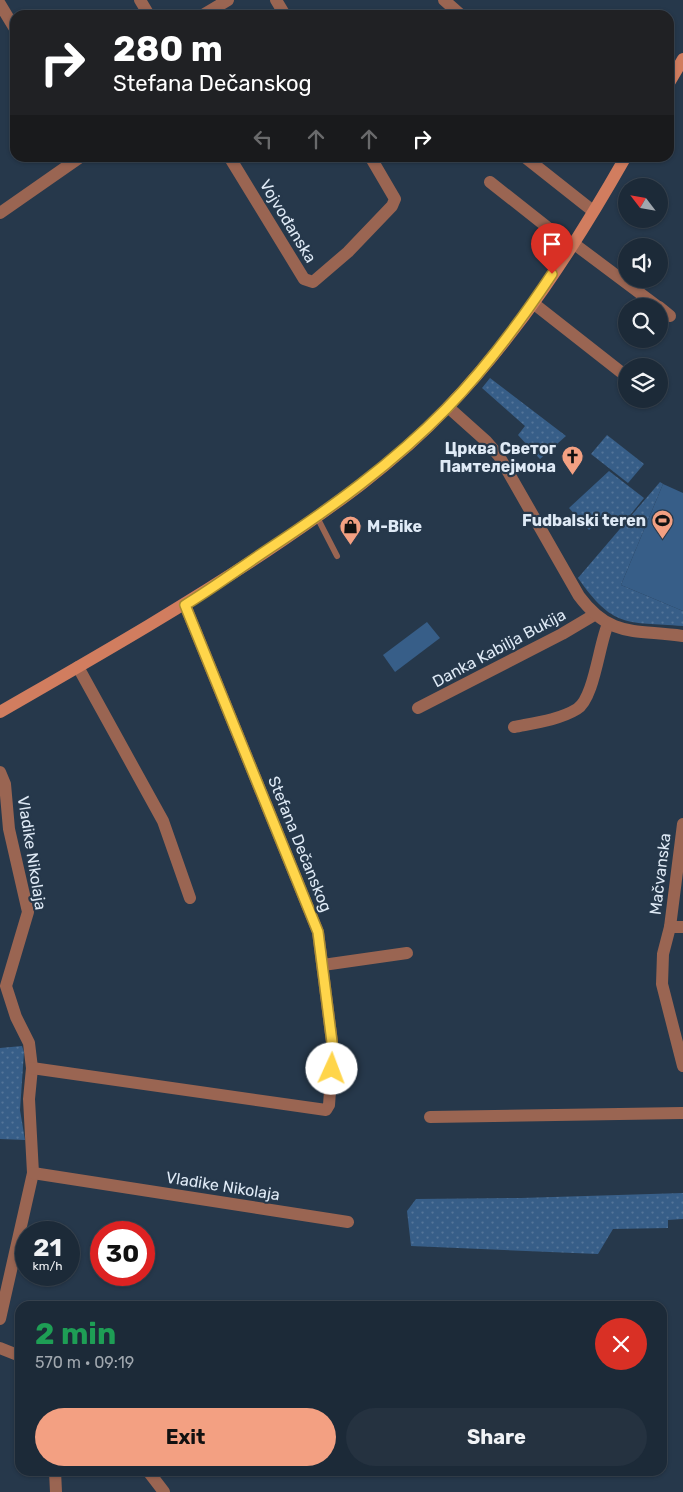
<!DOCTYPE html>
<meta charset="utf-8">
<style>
:root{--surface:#1c2a38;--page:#253240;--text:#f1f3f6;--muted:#a0a7ae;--line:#3a4653;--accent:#f3a082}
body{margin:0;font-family:Rubik,sans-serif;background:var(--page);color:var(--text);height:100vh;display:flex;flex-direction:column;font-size:19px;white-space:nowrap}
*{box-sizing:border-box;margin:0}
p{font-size:16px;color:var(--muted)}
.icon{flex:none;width:28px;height:28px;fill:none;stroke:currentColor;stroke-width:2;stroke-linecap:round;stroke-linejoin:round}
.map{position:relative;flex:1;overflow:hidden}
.side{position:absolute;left:15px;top:1301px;width:652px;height:175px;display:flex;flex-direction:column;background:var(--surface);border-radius:15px;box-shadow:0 1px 4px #0004,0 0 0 1px var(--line)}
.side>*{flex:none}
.guide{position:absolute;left:10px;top:10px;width:664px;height:152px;border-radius:15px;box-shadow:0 1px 4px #0004,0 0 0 1px var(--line);background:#202124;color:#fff;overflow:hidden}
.needle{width:32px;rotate:301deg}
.tools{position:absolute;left:618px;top:178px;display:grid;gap:10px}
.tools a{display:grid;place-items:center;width:50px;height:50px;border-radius:50%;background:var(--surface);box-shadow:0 1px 4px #0004,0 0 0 1px var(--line);font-size:25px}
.speed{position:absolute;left:15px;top:1221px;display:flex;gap:10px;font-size:25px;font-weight:700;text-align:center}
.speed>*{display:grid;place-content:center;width:65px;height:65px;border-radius:50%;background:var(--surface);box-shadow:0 1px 4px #0004,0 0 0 1px var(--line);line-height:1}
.speed small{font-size:12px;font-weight:400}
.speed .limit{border:8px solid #d22;background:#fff;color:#111}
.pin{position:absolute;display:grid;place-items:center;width:42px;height:42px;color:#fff;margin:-51px -21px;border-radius:50% 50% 50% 0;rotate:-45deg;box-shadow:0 0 5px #0007}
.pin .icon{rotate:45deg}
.me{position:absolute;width:55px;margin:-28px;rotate:2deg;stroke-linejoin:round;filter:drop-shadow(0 0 4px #0008)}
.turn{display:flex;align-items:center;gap:18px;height:105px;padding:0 20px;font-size:22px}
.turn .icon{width:65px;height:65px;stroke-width:2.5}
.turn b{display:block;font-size:35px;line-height:42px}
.lanes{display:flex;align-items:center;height:48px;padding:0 20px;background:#0003;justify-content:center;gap:25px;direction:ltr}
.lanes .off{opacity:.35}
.round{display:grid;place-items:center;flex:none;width:52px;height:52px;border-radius:26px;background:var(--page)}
.headline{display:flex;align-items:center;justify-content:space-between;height:85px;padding:0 20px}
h1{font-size:30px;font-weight:700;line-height:38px;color:#1e9e55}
.action{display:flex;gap:10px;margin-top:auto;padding:10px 20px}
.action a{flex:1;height:58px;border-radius:30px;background:var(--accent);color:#111;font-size:20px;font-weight:700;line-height:58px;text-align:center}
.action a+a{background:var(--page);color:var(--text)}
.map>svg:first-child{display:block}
.grass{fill:url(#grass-dots)}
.garden{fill:#375e88}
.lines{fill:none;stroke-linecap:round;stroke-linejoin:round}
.service{stroke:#9a6552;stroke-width:6}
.minor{stroke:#9a6552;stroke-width:12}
.tertiary{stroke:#9a6552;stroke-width:12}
.secondary{stroke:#d17d5f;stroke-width:12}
.route-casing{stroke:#a68a30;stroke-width:12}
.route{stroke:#ffd54a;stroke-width:9}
.labels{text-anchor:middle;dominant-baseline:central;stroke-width:4.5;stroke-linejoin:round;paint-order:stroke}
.street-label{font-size:16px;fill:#dfeaf6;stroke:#26384b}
.poi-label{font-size:16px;font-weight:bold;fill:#dfeaf6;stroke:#26384b;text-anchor:end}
</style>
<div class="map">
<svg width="683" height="1492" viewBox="0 0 683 1492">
<defs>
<pattern id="grass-dots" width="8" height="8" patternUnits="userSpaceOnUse" patternTransform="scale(1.25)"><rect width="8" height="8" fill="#375e88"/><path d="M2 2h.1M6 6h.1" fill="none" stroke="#547599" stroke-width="1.8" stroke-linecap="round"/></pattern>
</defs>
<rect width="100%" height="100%" fill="#26384b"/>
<g class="grass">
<polygon points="490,378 566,436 540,459 518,435 525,426 482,388"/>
<polygon points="607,435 644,464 628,483 591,454"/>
<polygon points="609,471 644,498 622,525 609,513 589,530 569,508"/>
<path d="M660 482 663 484 621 585 683 611V626C626 622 613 628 578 578Z"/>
<polygon points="22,1046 24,1052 20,1110 25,1140 0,1139 0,1048"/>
<polygon points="683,1193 683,1219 668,1220 668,1228 613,1229 598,1254 411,1246 407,1211 416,1199 521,1198"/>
</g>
<g class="garden">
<polygon points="663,484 683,493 683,611 621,585"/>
<polygon points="427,622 440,638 395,672 383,655"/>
</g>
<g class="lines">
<polyline class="service" points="317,517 337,556"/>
<g class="minor">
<polyline points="140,0 149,15"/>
<polyline points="276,0 285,15"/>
<polyline points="444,0 461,15"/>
<polyline points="0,4 15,29"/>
<polyline points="203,15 228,0"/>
<polyline points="230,158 304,279 313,282 348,252 392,206 395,199 371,158"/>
<polyline points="526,158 593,211"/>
<polyline points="490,182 571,246"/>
<polyline points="0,213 79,158"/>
<polyline points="573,243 657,306"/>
<polyline points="533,303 626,376"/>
<polyline points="659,307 670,316"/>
<polyline points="78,667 163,821 190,898"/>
<polyline points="418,708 562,634 594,615"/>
<path d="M514 727C534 723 559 720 577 709 594 699 599 644 608 624"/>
<polyline points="0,772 5,784 9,829 28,912 6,986 16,1017 29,1043 32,1068 29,1099 33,1173 0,1319"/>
<polyline points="683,824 670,927 663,954 662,984 683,1066"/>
<polyline points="670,927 683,927"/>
<polyline points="323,965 407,953"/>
<polyline points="32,1068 326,1110 329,1105 333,1050 318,932 185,605"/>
<polyline points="430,1117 683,1113"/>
<polyline points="33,1173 348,1222"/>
<polyline points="0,1348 20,1356"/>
<polyline points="55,1471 56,1492"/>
<polyline points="148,1471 164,1492"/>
</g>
<path class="tertiary" d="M448 407 486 441 499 456 579 596C611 639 636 629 683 636"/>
<g class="secondary">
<polyline points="669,83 683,59"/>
<path d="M0 712C90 660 180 609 267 551 331 508 394 464 447 408 518 334 575 246 625 158"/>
</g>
</g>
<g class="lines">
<defs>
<path id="route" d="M332 1069 333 1050 318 932 185 605C213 588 240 568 267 550 331 508 392 464 446 409 486 368 520 322 552 274"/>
</defs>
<use href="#route" class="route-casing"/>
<use href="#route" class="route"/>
</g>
<defs>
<symbol id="church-pin" viewBox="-11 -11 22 30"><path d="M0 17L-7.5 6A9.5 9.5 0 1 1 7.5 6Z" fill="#f3a082" stroke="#26384b"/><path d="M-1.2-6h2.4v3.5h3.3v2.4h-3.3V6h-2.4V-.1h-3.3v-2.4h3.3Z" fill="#111"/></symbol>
<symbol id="stadium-pin" viewBox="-11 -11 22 30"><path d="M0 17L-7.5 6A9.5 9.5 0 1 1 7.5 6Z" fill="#f3a082" stroke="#26384b"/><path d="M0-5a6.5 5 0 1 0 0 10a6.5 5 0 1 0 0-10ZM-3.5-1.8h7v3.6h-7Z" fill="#111"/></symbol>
<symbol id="shop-pin" viewBox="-11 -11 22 30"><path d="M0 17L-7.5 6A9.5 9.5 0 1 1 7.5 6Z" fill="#f3a082" stroke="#26384b"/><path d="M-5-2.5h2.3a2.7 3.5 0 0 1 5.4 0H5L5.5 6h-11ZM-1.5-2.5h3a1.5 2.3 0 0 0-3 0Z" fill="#111"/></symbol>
</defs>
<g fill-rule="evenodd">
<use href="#church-pin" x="560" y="444" width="25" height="34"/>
<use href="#stadium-pin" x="650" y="508" width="25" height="34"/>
<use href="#shop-pin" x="338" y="514" width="25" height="34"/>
</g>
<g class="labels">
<g class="street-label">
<text transform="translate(288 221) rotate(59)">Vojvođanska</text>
<text transform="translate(499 648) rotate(-28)">Danka Kabilja Bukija</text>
<text transform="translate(300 844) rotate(68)">Stefana Dečanskog</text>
<text transform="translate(32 853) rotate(81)">Vladike Nikolaja</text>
<text transform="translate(660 874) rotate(-83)">Mačvanska</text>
<text transform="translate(223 1186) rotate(9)">Vladike Nikolaja</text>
</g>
<g class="poi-label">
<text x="556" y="448">Црква Светог<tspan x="556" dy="18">Памтелејмона</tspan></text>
<text x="646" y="520">Fudbalski teren</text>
<text x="367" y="526" text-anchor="start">M-Bike</text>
</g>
</g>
</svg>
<div class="tools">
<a><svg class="needle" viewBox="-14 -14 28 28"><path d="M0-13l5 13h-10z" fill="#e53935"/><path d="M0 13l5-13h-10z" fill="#a0a7ae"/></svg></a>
<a><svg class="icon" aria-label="sound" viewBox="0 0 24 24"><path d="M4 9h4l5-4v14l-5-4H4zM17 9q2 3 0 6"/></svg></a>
<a><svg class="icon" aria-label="search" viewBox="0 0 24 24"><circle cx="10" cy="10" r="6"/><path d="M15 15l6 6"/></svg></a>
<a><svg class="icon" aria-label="layers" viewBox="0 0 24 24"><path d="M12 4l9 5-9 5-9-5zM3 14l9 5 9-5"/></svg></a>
</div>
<div class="speed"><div>21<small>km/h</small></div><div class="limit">30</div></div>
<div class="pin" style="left:552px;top:274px;background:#d93025"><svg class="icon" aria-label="arrive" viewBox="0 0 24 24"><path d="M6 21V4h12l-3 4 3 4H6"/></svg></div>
<svg class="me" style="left:332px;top:1069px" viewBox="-20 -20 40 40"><circle r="19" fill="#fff"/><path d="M0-13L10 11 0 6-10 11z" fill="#ffd54a"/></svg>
<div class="guide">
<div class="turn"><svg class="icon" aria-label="right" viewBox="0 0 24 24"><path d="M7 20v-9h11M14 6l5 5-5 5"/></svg><div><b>280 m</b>Stefana Dečanskog</div></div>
<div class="lanes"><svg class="icon off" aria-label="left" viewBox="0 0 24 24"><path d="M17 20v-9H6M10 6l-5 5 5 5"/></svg><svg class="icon off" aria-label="ahead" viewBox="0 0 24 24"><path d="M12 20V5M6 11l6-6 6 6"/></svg><svg class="icon off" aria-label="ahead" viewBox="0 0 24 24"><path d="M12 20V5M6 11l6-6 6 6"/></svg><svg class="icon" aria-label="right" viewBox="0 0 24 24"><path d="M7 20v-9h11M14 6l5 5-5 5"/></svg></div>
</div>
<section class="side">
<div class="headline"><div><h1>2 min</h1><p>570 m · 09:19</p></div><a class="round" style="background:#d93025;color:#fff"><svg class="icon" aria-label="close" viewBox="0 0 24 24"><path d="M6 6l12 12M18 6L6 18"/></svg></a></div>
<div class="action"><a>Exit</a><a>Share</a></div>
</section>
</div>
